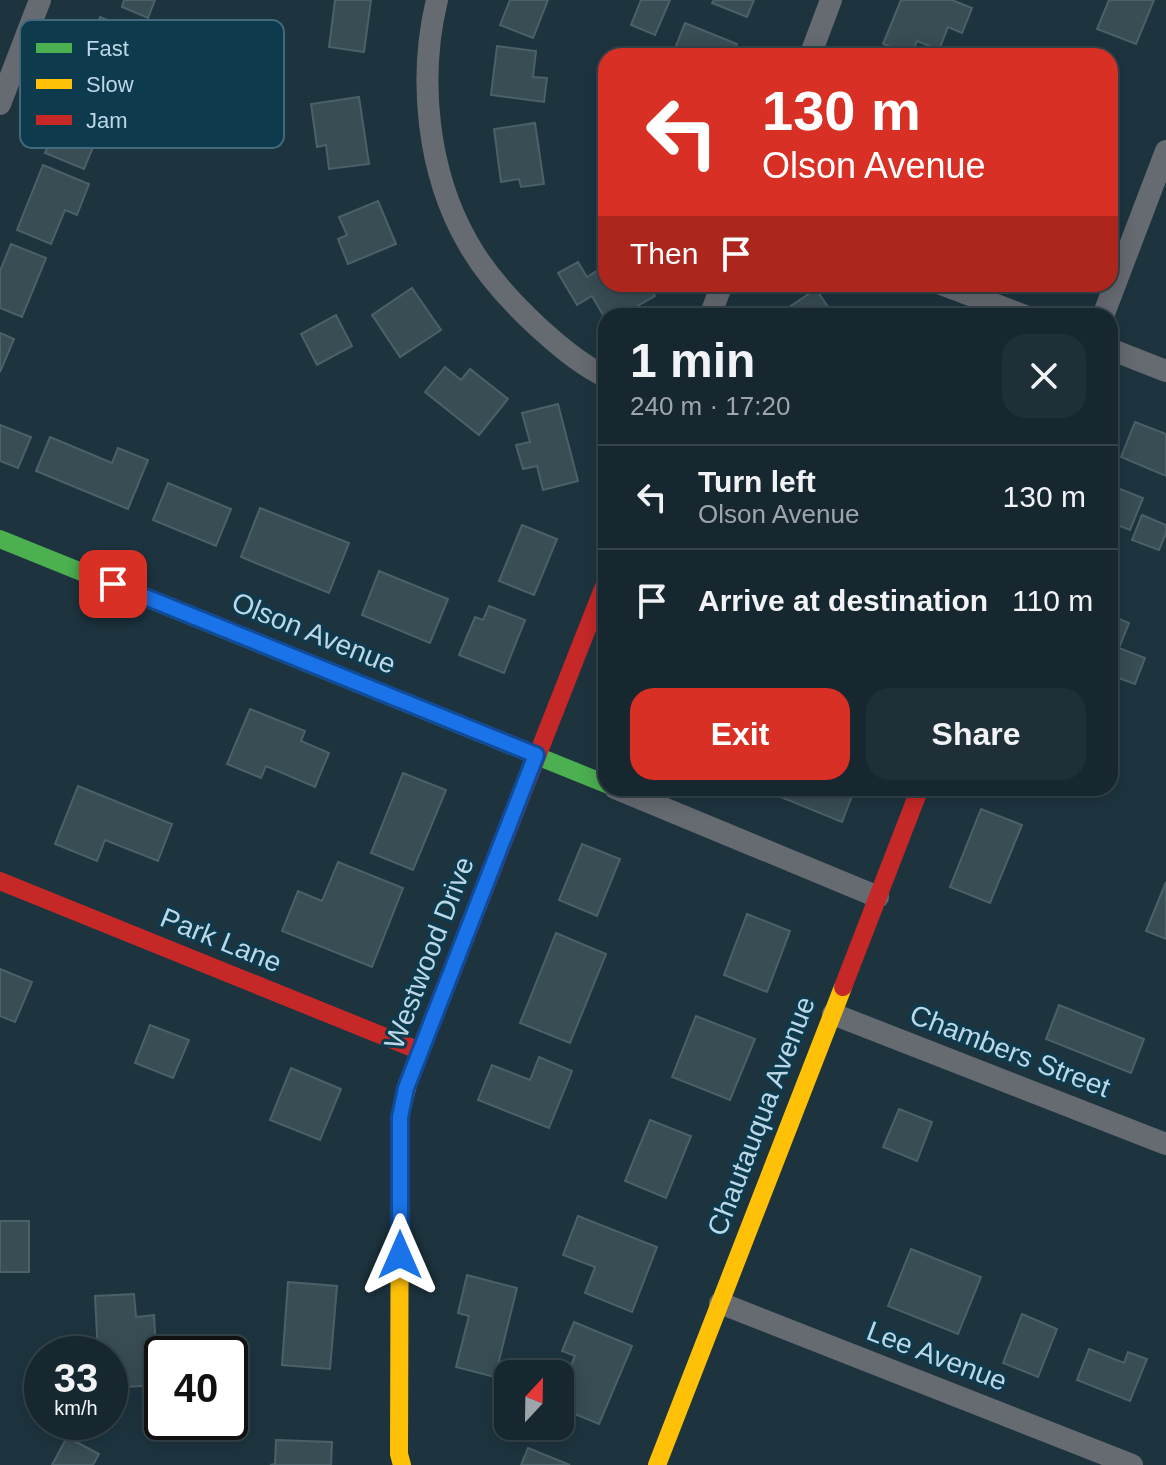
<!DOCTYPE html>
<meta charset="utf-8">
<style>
:root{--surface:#16272f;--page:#1f2f37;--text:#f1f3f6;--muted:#9ea5aa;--line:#35444b;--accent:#d93025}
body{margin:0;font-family:Helvetica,sans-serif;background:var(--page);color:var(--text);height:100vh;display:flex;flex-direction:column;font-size:30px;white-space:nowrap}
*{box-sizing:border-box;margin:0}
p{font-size:26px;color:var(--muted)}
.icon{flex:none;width:44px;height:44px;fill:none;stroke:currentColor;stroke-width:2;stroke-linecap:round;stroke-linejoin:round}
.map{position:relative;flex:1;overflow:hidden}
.drawer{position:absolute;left:598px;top:308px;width:520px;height:488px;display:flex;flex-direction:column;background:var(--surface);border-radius:24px;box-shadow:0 4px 20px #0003,0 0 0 2px var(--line)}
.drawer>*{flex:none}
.guide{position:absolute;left:598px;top:48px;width:520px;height:244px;border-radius:24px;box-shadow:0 4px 20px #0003,0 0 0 2px var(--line);background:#d93025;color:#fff;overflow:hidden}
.needle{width:52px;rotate:22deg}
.buttons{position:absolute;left:494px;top:1360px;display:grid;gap:16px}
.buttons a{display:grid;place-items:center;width:80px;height:80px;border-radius:16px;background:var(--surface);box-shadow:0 4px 20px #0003,0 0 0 2px var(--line);font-size:40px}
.speed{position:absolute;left:24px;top:1336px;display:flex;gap:16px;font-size:40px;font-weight:700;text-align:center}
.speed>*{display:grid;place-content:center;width:104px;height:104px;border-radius:50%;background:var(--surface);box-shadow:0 4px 20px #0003,0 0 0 2px var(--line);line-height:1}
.speed small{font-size:20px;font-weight:400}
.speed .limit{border:4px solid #111;border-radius:12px;background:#fff;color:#111}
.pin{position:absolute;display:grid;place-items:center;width:68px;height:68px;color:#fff;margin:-34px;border-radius:16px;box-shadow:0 4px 12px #0006}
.me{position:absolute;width:88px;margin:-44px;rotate:0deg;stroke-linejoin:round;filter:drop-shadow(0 0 6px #0008)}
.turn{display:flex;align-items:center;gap:28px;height:168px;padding:0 32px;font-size:36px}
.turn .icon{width:104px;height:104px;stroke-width:2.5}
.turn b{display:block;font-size:56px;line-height:68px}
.then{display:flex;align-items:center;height:76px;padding:0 32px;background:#0003;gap:16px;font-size:30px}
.round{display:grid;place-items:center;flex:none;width:84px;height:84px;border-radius:24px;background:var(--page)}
.head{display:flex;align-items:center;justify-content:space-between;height:136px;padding:0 32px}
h1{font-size:48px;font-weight:600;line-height:60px}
.cta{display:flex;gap:16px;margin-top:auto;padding:16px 32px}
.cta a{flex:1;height:92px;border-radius:24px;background:var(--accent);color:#fff;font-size:32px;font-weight:600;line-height:92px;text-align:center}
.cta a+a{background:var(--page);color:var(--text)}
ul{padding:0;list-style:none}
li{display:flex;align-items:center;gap:24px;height:104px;padding:0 32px;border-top:2px solid var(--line)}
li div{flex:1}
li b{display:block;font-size:30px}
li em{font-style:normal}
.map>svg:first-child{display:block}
.building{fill:#394d55;stroke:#4a6169;stroke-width:2}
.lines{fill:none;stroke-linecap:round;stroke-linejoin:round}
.street{stroke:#666a71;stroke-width:22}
.fast{stroke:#4caf50;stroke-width:18}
.slow{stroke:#ffc107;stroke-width:18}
.jam{stroke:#c62828;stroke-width:18}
.route-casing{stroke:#114b97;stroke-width:20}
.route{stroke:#1a73e8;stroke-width:14}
.labels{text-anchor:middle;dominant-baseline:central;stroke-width:6;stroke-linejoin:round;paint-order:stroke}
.street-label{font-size:28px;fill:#bcd7e6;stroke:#0e3a4e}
.key{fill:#0e3a4e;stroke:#42697c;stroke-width:2}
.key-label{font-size:22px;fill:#bcd7e6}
</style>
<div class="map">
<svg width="1166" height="1465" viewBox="0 0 1166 1465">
<rect width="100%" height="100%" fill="#1d343f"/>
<g class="building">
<polygon points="124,0 155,0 148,18 122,7"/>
<polygon points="335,0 371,0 364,52 329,47"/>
<polygon points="510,0 548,0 533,38 500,25"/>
<polygon points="641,0 670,0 655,35 631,25"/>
<polygon points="714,0 754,0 747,17 712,3"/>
<polygon points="901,0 952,0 972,8 962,33 948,27 939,50 917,41 911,55 883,44"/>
<polygon points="1109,0 1154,0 1136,44 1097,29"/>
<polygon points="100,17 141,34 117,93 76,76"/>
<polygon points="685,23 737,44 732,56 672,56"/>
<polygon points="497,46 536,51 533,77 547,78 544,102 491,95"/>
<polygon points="70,93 109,108 84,169 45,153"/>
<polygon points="359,97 369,164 329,169 326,145 317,147 311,104"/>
<polygon points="535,123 544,184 521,187 519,179 501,182 494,129"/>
<polygon points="43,165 89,184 77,215 65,210 51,244 17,230"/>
<polygon points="378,201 396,244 348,264 338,239 347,235 339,217"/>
<polygon points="11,244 46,258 22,317 0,308 0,271"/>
<polygon points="578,262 587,277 606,265 606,284 648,284 655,296 620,316 606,316 606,320 592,296 577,305 558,273"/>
<polygon points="412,288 441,330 400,357 372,315"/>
<polygon points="816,289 834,316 776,316"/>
<polygon points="336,315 352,346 317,365 301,334"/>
<polygon points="0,333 14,339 0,372"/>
<polygon points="445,367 461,380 470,369 508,399 479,435 425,392"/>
<polygon points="558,404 578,481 543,490 537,466 523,469 516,445 530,442 522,413"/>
<polygon points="1135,422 1166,434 1166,476 1121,457"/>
<polygon points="0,425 31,437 18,468 0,461"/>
<polygon points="50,437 112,463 118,448 148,460 128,509 36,471"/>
<polygon points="168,483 231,509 216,546 153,520"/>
<polygon points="1110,485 1143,498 1130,530 1110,522"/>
<polygon points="260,508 349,543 329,593 241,557"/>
<polygon points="1142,515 1166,525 1166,533 1159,550 1132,540"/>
<polygon points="522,525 557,539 534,595 499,581"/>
<polygon points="379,571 448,599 430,643 362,615"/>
<polygon points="489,606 525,620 504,673 459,655 475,617 483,620"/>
<polygon points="1110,615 1129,623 1119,648 1145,658 1135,684 1110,675 1110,659 1115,646 1110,644"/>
<polygon points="250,709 305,731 301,741 329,753 315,787 266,766 261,778 227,764"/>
<polygon points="403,773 446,790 413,870 371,853"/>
<polygon points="78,786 172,824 158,861 105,840 97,861 55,844"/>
<polygon points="775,788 855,788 842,822 773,794"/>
<polygon points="981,809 1022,825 990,903 950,887"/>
<polygon points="582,844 620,859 597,916 559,900"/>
<polygon points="338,862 403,888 372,967 282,931 298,891 322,901"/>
<polygon points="1166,882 1166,939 1146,931"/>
<polygon points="747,914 790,931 767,992 724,975"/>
<polygon points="556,933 606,954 570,1043 520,1023"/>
<polygon points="0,969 32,982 15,1022 0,1016"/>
<polygon points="1059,1005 1144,1039 1131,1073 1046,1039"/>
<polygon points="696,1016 755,1039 730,1100 672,1077"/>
<polygon points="150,1025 189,1040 173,1078 135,1063"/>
<polygon points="539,1057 572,1071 549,1128 478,1100 492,1065 530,1080"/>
<polygon points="291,1068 341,1089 320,1140 270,1120"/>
<polygon points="899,1109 932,1122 917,1161 883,1147"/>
<polygon points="650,1120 691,1136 666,1198 625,1181"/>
<polygon points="578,1216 657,1247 632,1312 585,1293 595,1267 563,1255"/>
<rect x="0" y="1221" width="29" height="51"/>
<polygon points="911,1249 981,1277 958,1334 888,1306"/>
<polygon points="467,1275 517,1288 495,1377 456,1367 469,1316 458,1313"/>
<polygon points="288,1282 337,1286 330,1369 282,1365"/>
<polygon points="134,1294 136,1317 154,1315 158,1385 110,1388 110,1354 98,1354 95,1296"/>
<polygon points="1022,1314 1057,1329 1038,1377 1003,1363"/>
<polygon points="574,1322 632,1346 599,1424 560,1408 560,1391 575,1356 562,1351"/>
<polygon points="1089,1349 1124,1363 1128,1352 1147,1359 1130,1401 1077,1380"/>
<polygon points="67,1437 99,1454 93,1465 52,1465"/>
<polygon points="276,1440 332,1442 331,1465 270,1465 275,1464"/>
<polygon points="528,1448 570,1465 521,1465"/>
</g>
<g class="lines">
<g class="street">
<path d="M437 0C418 78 427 172 468 243 486 275 511 302 538 327 559 346 580 364 606 377"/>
<polyline points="810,56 831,0"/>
<polyline points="0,104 40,0"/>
<polyline points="941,284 1025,316"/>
<polyline points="710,316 722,284"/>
<polyline points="1103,316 1166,151"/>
<polyline points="1110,349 1166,371"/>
<polyline points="615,788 878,897"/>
<polyline points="833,1014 1166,1144"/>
<polyline points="720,1303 1132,1465"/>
</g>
<polyline class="fast" points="0,539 606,784"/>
<g class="slow">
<polyline points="402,1465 399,1454 400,1117 408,1084"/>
<polyline points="657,1465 843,987"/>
</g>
<g class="jam">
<polyline points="0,881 420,1051"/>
<polyline points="843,987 920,788"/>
<polyline points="408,1084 606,581"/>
</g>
</g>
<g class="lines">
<defs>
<polyline id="route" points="113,584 536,755 406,1088 400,1117 400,1255"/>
</defs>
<use href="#route" class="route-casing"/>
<use href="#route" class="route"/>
</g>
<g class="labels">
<g class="street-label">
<text transform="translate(314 633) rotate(22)">Olson Avenue</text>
<text transform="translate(221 940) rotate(22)">Park Lane</text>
<text transform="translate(429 953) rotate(-69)">Westwood Drive</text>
<text transform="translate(1010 1051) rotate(21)">Chambers Street</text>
<text transform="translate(761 1116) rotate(-69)">Chautauqua Avenue</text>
<text transform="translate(937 1356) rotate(21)">Lee Avenue</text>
</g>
</g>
<rect x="20" y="20" width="264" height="128" rx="12" class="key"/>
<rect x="36" y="43" width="36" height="10" fill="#4caf50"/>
<rect x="36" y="79" width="36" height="10" fill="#ffc107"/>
<rect x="36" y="115" width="36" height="10" fill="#c62828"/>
<g class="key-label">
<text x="86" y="56">Fast</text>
<text x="86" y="92">Slow</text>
<text x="86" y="128">Jam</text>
</g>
</svg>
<div class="buttons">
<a><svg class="needle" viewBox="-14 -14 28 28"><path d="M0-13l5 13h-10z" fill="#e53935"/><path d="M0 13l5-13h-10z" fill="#9ea5aa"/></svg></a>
</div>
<div class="speed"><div>33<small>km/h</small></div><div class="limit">40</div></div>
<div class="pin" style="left:113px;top:584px;background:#d93025"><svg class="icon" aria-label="arrive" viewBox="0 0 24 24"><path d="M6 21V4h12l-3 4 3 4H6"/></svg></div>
<svg class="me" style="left:400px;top:1255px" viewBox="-20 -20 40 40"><path d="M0-17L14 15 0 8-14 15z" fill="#1a73e8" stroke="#fff" stroke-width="4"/></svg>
<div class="guide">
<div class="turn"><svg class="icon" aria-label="left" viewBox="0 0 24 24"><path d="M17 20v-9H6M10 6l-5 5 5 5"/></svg><div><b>130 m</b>Olson Avenue</div></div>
<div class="then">Then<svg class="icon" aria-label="arrive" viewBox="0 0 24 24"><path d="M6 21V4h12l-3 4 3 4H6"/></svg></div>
</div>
<section class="drawer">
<div class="head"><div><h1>1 min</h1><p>240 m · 17:20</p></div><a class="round"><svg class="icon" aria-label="close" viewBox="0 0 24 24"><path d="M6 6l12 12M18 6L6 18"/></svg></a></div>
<ul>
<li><svg class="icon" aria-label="left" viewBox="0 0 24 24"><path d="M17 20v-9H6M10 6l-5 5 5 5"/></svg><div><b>Turn left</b><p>Olson Avenue</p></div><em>130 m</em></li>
<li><svg class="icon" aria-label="arrive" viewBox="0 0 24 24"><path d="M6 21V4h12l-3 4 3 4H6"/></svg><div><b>Arrive at destination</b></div><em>110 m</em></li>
</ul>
<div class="cta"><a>Exit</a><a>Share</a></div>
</section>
</div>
